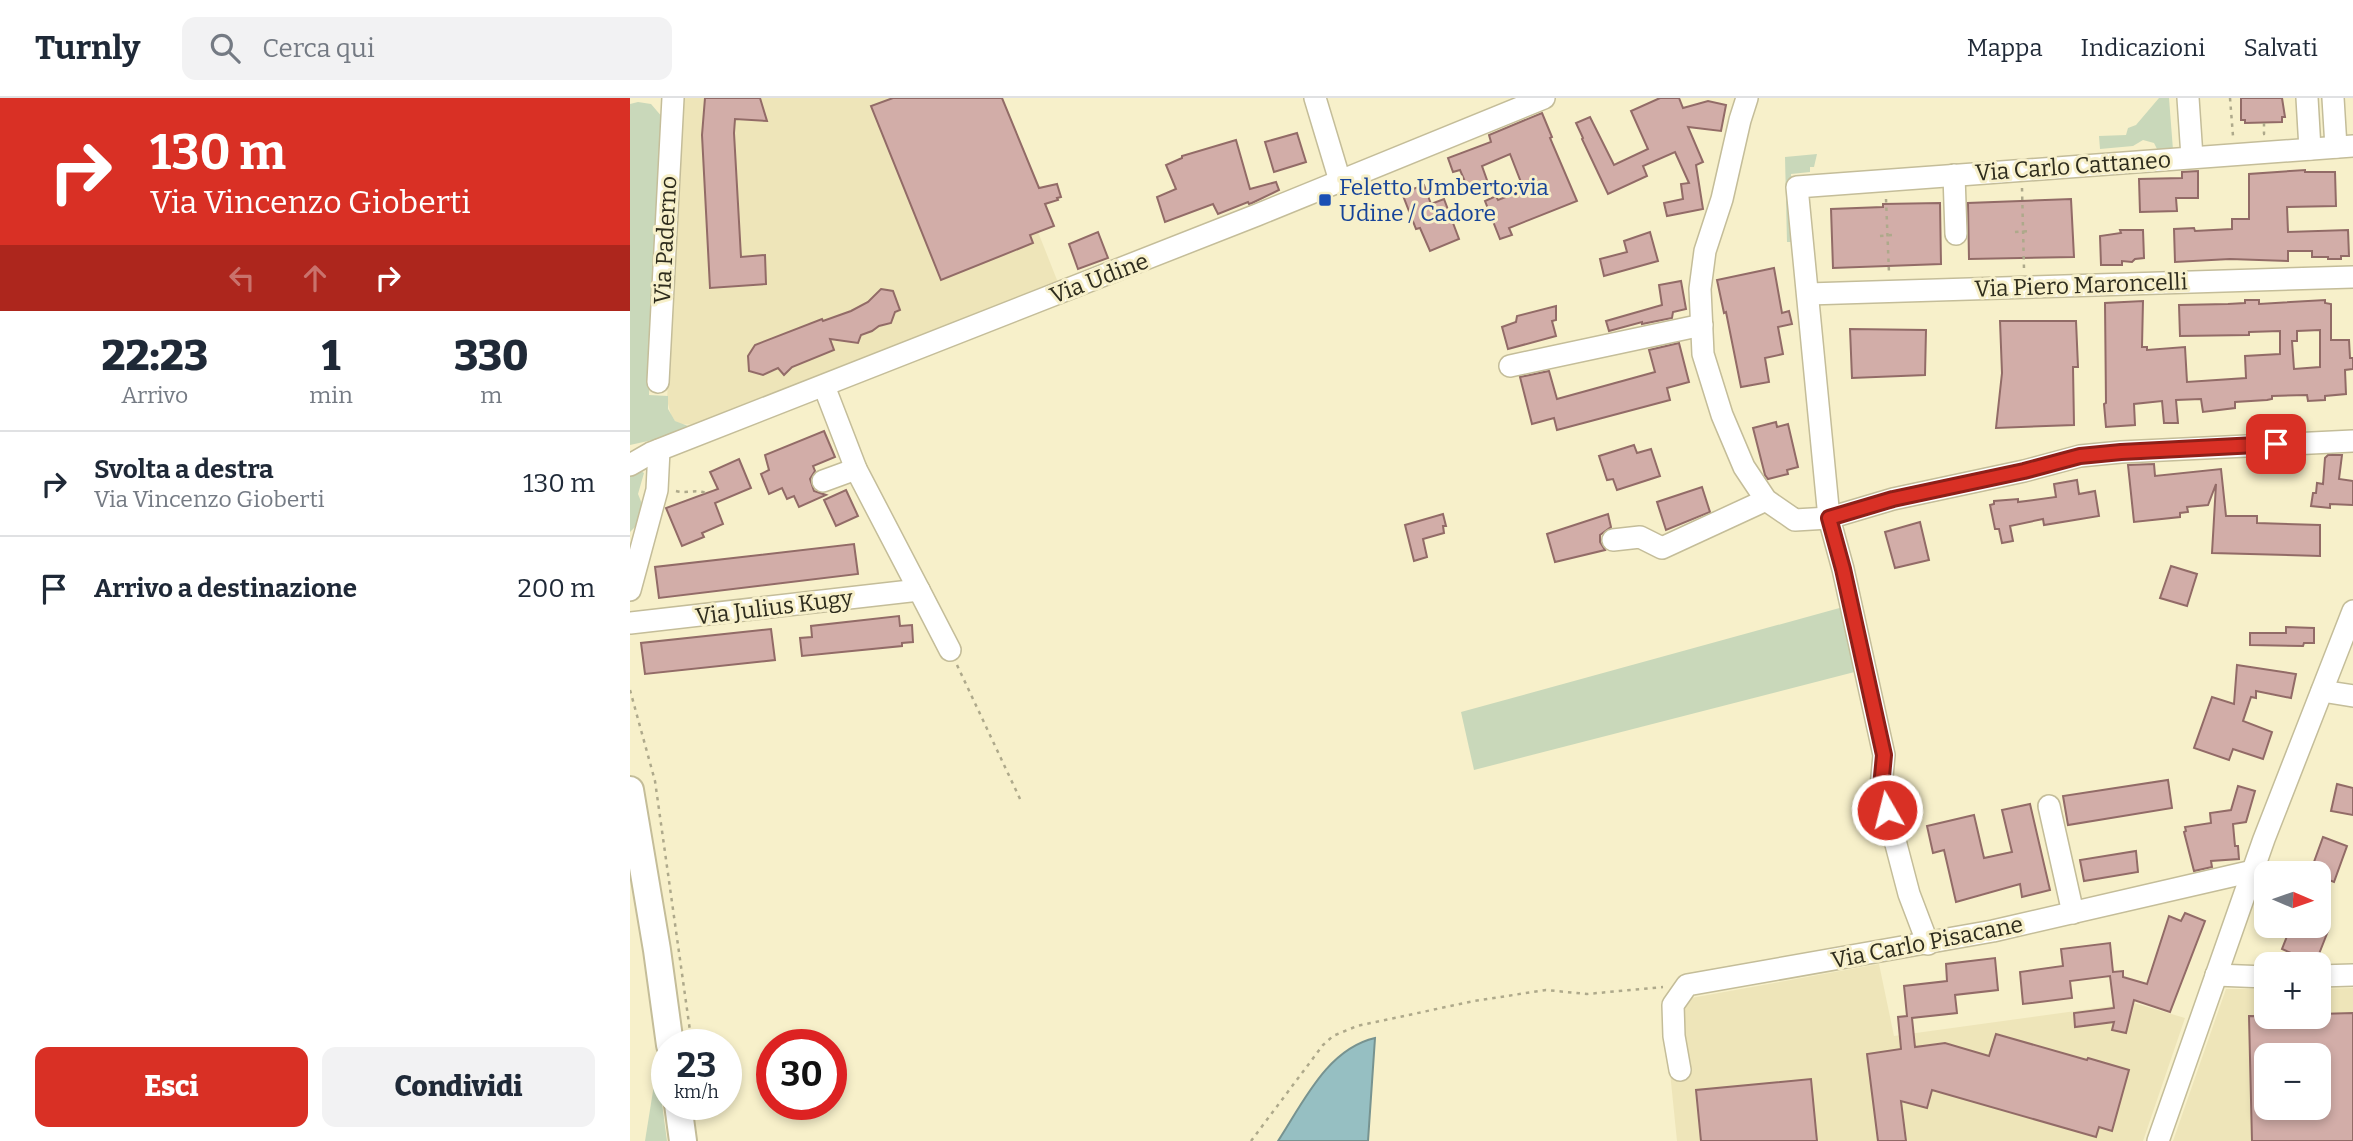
<!DOCTYPE html>
<html lang="it">
<meta charset="utf-8">
<style>
:root{--surface:#fff;--page:#f2f2f3;--text:#1f2937;--muted:#747a83;--line:#e0e1e3;--accent:#d93025}
body{margin:0;font-family:Bitter,serif;background:var(--page);color:var(--text);height:100vh;display:flex;flex-direction:column;font-size:26px;white-space:nowrap}
*{box-sizing:border-box;margin:0}
p{font-size:23px;color:var(--muted)}
.icon{flex:none;width:38px;height:38px;fill:none;stroke:currentColor;stroke-width:2;stroke-linecap:round;stroke-linejoin:round}
.map{position:relative;flex:1;overflow:hidden}
.drawer{display:flex;flex-direction:column;background:var(--surface);width:630px}
.drawer>*{flex:none}
.guide{background:#d93025;color:#fff;overflow:hidden}
.needle{width:46px;rotate:92deg}
.tools{position:absolute;left:1624px;top:763px;display:grid;gap:14px}
.tools a{display:grid;place-items:center;width:77px;height:77px;border-radius:14px;background:var(--surface);box-shadow:0 4px 10px #0003;font-size:35px}
.speed{position:absolute;left:21px;top:931px;display:flex;gap:14px;font-size:35px;font-weight:700;text-align:center}
.speed>*{display:grid;place-content:center;width:91px;height:91px;border-radius:50%;background:var(--surface);box-shadow:0 4px 10px #0003;line-height:1}
.speed small{font-size:18px;font-weight:400}
.speed .limit{border:10px solid #d22;background:#fff;color:#111}
.pin{position:absolute;display:grid;place-items:center;width:60px;height:60px;color:#fff;margin:-30px;border-radius:14px;box-shadow:0 4px 10px #0006}
.me{position:absolute;width:77px;margin:-38px;rotate:352deg;stroke-linejoin:round;filter:drop-shadow(0 0 5px #0008)}
.turn{display:flex;align-items:center;gap:24px;height:147px;padding:0 35px;font-size:32px}
.turn .icon{width:91px;height:91px;stroke-width:2.5}
.turn b{display:block;font-size:49px;line-height:60px}
.lanes{display:flex;align-items:center;height:66px;padding:0 35px;background:#0003;justify-content:center;gap:35px;direction:ltr}
.lanes .off{opacity:.35}
.eta{display:flex;justify-content:space-evenly;align-items:center;height:119px;text-align:center}
.eta b{font-size:42px;font-weight:800;line-height:49px}
.action{display:flex;gap:14px;margin-top:auto;padding:14px 35px}
.action a{flex:1;height:80px;border-radius:14px;background:var(--accent);color:#fff;font-size:28px;font-weight:800;line-height:80px;text-align:center}
.action a+a{background:var(--page);color:var(--text)}
ul{padding:0;list-style:none}
li{display:flex;align-items:center;gap:21px;height:105px;padding:0 35px;border-top:2px solid var(--line)}
li div{flex:1}
li b{display:block;font-size:26px}
li em{font-style:normal}
header{display:flex;align-items:center;gap:42px;box-sizing:border-box;height:98px;padding:0 35px;background:var(--surface);border-bottom:2px solid var(--line)}
header strong{font-size:33px}
nav{display:flex;gap:38px;margin-inline-start:auto;font-size:24px}
.search{width:490px;height:63px;background:var(--page);display:flex;align-items:center;gap:18px;box-sizing:border-box;padding:0 24px;border-radius:14px;color:var(--muted);font-size:26px}
main{display:flex;flex:1;min-height:0}
.map>svg:first-child{display:block}
.built{fill:#eee5b9;fill-rule:evenodd}
.green{fill:#c9d8ba}
.water{fill:#96bfc2;stroke:#779390;stroke-width:2}
.building{fill:#d2ada8;stroke:#926b67;stroke-width:2;fill-rule:evenodd}
.lines{fill:none;stroke-linecap:round;stroke-linejoin:round}
.minor-casing{stroke:#c4bd99;stroke-width:24}
.major-casing{stroke:#c4bd99;stroke-width:30}
.path{stroke:#aea98b;stroke-width:2.5;stroke-dasharray:3.5 5;stroke-linecap:butt}
.minor{stroke:#fff;stroke-width:21}
.major{stroke:#fff;stroke-width:26}
.route-casing{stroke:#8d1f18;stroke-width:18}
.route{stroke:#d93025;stroke-width:12}
.transit-dot{fill:#1a4fb4;stroke:#f7f0ca;stroke-width:2.5}
.labels{text-anchor:middle;dominant-baseline:central;stroke-width:6;stroke-linejoin:round;paint-order:stroke}
.street-label{font-size:23px;fill:#2e2c1d;stroke:#f7f0ca}
.transit-label{font-size:23px;fill:#164399;stroke:#f7f0ca;text-anchor:start}
</style>
<header>
<strong>Turnly</strong>
<div class="search"><svg class="icon" aria-label="search" viewBox="0 0 24 24"><circle cx="10" cy="10" r="6"/><path d="M15 15l6 6"/></svg>Cerca qui</div>
<nav><a>Mappa</a><a>Indicazioni</a><a>Salvati</a></nav>
</header>
<main>
<section class="drawer">
<div class="guide">
<div class="turn"><svg class="icon" aria-label="right" viewBox="0 0 24 24"><path d="M7 20v-9h11M14 6l5 5-5 5"/></svg><div><b>130 m</b>Via Vincenzo Gioberti</div></div>
<div class="lanes"><svg class="icon off" aria-label="left" viewBox="0 0 24 24"><path d="M17 20v-9H6M10 6l-5 5 5 5"/></svg><svg class="icon off" aria-label="ahead" viewBox="0 0 24 24"><path d="M12 20V5M6 11l6-6 6 6"/></svg><svg class="icon" aria-label="right" viewBox="0 0 24 24"><path d="M7 20v-9h11M14 6l5 5-5 5"/></svg></div>
</div>
<div class="eta">
<div><b>22:23</b><p>Arrivo</p></div>
<div><b>1</b><p>min</p></div>
<div><b>330</b><p>m</p></div>
</div>
<ul>
<li><svg class="icon" aria-label="right" viewBox="0 0 24 24"><path d="M7 20v-9h11M14 6l5 5-5 5"/></svg><div><b>Svolta a destra</b><p>Via Vincenzo Gioberti</p></div><em>130 m</em></li>
<li><svg class="icon" aria-label="arrive" viewBox="0 0 24 24"><path d="M6 21V4h12l-3 4 3 4H6"/></svg><div><b>Arrivo a destinazione</b></div><em>200 m</em></li>
</ul>
<div class="action"><a>Esci</a><a>Condividi</a></div>
</section>
<div class="map">
<svg width="1723" height="1043" viewBox="0 0 1723 1043">
<rect width="100%" height="100%" fill="#f7f0ca"/>
<g class="built">
<polygon points="52,0 355,0 429,187 66,327 51,326 45,323 41,317 37,302"/>
<polygon points="1249,866 1264,938 1504,905 1555,920 1513,1043 1047,1043 1033,905"/>
<path d="M1723 890V1043H1543L1596 891H1636V919H1689V891ZM1636 957H1689V1010H1636Z"/>
</g>
<g class="green">
<polygon points="1529,0 1539,0 1543,52 1528,53 1524,45 1513,42 1503,48 1470,51 1469,38 1496,37 1498,30 1506,27"/>
<polygon points="8,4 21,6 33,20 19,297 38,298 38,311 45,323 58,328 66,327 36,339 0,347 0,6"/>
<polygon points="1187,56 1184,69 1180,69 1180,74 1161,76 1164,114 1163,144 1157,144 1155,59"/>
<polygon points="11,373 14,375 8,396 12,406 10,420 8,426 0,434 0,378"/>
<polygon points="1224,506 1240,570 844,672 831,614"/>
<polygon points="27,968 37,1043 15,1043"/>
</g>
<path class="water" d="M745 940 738 1043H648C673 1005 697 951 745 940Z"/>
<g class="building">
<polygon points="75,0 130,0 137,23 105,21 104,35 111,159 135,157 136,186 80,190 72,37"/>
<polygon points="263,0 372,0 409,90 427,86 431,99 427,100 428,102 415,106 424,128 400,137 403,145 311,182 241,8"/>
<polygon points="1030,0 1049,0 1053,10 1078,3 1096,7 1091,33 1058,29 1073,64 1066,67 1073,111 1037,118 1034,105 1053,101 1051,86 1059,85 1045,54 1013,68 1017,78 978,96 952,41 953,40 946,25 960,19 984,67 1018,51 1001,13"/>
<polygon points="1611,0 1652,0 1655,19 1652,19 1652,24 1615,25 1615,22 1611,22"/>
<polygon points="912,15 922,39 920,40 947,103 879,130 882,137 870,141 855,103 866,98 868,102 894,92 880,56 852,68 858,85 839,93 830,72 823,74 818,60 861,44 859,37"/>
<polygon points="667,35 676,64 644,74 635,44"/>
<polygon points="606,42 620,91 646,84 649,92 622,105 619,106 618,104 588,116 583,106 535,124 527,99 546,91 536,67 552,60 552,58"/>
<polygon points="1675,72 1675,74 1705,74 1706,108 1657,109 1658,134 1718,132 1719,158 1711,158 1711,161 1698,161 1698,159 1682,159 1682,153 1658,153 1658,163 1600,161 1545,164 1544,131 1564,130 1565,133 1602,131 1602,121 1619,121 1619,76"/>
<polygon points="1568,73 1568,100 1546,100 1547,113 1510,114 1509,81 1552,80 1552,74"/>
<polygon points="794,87 801,106 814,101 829,141 800,153 790,130 786,131 772,95"/>
<polygon points="1441,101 1444,159 1339,161 1338,105"/>
<polygon points="1310,105 1311,166 1203,170 1201,111 1253,109 1253,106"/>
<polygon points="1490,132 1513,132 1514,160 1505,161 1502,164 1492,163 1492,167 1471,167 1470,138 1491,135"/>
<polygon points="468,134 478,160 448,171 439,146"/>
<polygon points="1020,134 1028,163 974,178 970,161 997,154 994,143"/>
<polygon points="1144,170 1152,215 1159,213 1162,226 1148,229 1153,256 1135,260 1139,284 1111,289 1096,214 1094,215 1087,182"/>
<polygon points="1051,183 1056,211 1043,214 1042,220 1012,226 1012,224 979,233 976,223 1032,207 1029,187"/>
<polygon points="251,191 263,193 270,212 265,214 261,225 249,228 242,233 231,237 228,245 200,241 204,252 162,269 154,277 148,270 133,277 119,273 118,258 125,247 192,221 193,223 221,213 238,204"/>
<path d="M1615 202H1629V206L1695 202V205L1701 206V242H1719L1720 260H1723V271L1715 272 1716 296 1695 298V302L1678 303 1677 297 1642 298V301L1637 302 1605 304V310L1573 314 1571 301 1546 302 1548 325H1534L1532 303 1504 306 1505 327 1476 329 1474 306 1476 305 1475 205 1513 203 1512 249H1517V252L1555 249 1557 284 1616 280 1615 258 1650 256V233L1619 234V237L1550 238 1549 207 1598 206 1615 205ZM1690 232V269L1664 271 1662 243H1667V233Z"/>
<polygon points="926,208 926,222 922,223 926,238 878,251 872,229 886,224 887,218"/>
<polygon points="1370,223 1446,223 1448,269 1443,269 1444,327 1366,330 1372,275"/>
<polygon points="1220,231 1296,232 1295,277 1222,280"/>
<polygon points="1049,245 1059,284 1037,290 1040,302 927,332 924,320 902,326 890,279 919,273 927,301 1025,274 1019,252"/>
<polygon points="1146,324 1147,329 1158,326 1168,369 1157,372 1158,376 1138,381 1135,377 1123,330"/>
<polygon points="194,333 205,359 183,368 185,373 180,381 184,393 196,397 169,409 164,398 157,401 152,390 139,396 131,376 139,372 135,357"/>
<polygon points="1004,347 1007,355 1021,351 1030,378 987,392 983,381 977,382 969,358"/>
<polygon points="1698,357 1712,357 1709,381 1723,383 1723,407 1700,406 1700,410 1681,408 1683,395 1686,395 1687,385 1693,386 1695,360"/>
<polygon points="109,361 121,390 85,405 93,426 72,435 74,439 52,448 36,410 88,391 80,374"/>
<polygon points="1524,366 1525,378 1591,371 1596,418 1627,418 1627,425 1690,427 1690,458 1582,455 1586,386 1578,407 1557,409 1558,414 1550,415 1550,419 1504,424 1498,367"/>
<polygon points="1447,382 1449,396 1465,393 1469,418 1414,427 1413,421 1380,428 1383,443 1372,445 1369,431 1365,431 1360,407 1364,406 1364,403 1388,401 1388,404 1426,399 1424,386"/>
<polygon points="1072,389 1080,414 1036,432 1027,404"/>
<polygon points="216,392 228,418 206,428 194,402"/>
<polygon points="813,416 816,428 813,428 814,435 793,441 797,459 784,463 775,427"/>
<polygon points="978,416 981,429 970,437 970,444 975,452 925,464 917,436"/>
<polygon points="1290,424 1299,462 1265,470 1255,434"/>
<polygon points="224,446 228,476 29,500 25,469"/>
<polygon points="1541,468 1567,476 1557,508 1530,500"/>
<polygon points="269,518 270,528 282,527 283,544 272,545 272,548 172,558 170,540 182,539 181,528"/>
<polygon points="1656,529 1684,530 1684,545 1674,545 1673,548 1620,547 1620,535 1656,535"/>
<polygon points="141,531 145,562 15,576 11,545"/>
<polygon points="1607,567 1666,576 1661,600 1626,593 1626,600 1621,599 1613,623 1642,634 1633,661 1603,651 1599,662 1564,650 1582,599 1604,606"/>
<polygon points="1538,682 1542,710 1438,727 1433,698"/>
<polygon points="1707,686 1723,690 1723,717 1701,713"/>
<polygon points="1608,688 1625,693 1616,724 1603,726 1605,748 1608,748 1609,761 1581,763 1582,769 1564,773 1554,734 1556,733 1555,729 1581,725 1580,715 1601,712"/>
<polygon points="1400,706 1420,792 1392,799 1390,786 1326,804 1314,752 1303,755 1297,728 1344,717 1354,760 1382,754 1372,712"/>
<polygon points="1693,739 1717,748 1704,784 1689,778 1689,775 1680,775"/>
<polygon points="1506,753 1508,774 1454,783 1450,762"/>
<polygon points="1555,815 1575,823 1540,914 1504,902 1496,935 1482,932 1484,924 1445,929 1444,915 1484,910 1480,878 1440,883 1442,900 1393,906 1390,874 1433,868 1431,851 1480,845 1483,874 1493,873 1493,879 1517,886 1539,818 1551,823"/>
<polygon points="1661,828 1681,828 1698,833 1687,861 1677,857 1675,861 1652,851"/>
<polygon points="1365,860 1368,892 1325,897 1327,915 1282,920 1285,949 1315,945 1359,958 1366,936 1457,962 1458,960 1499,972 1482,1033 1469,1029 1466,1039 1302,992 1297,1010 1271,1003 1276,1043 1248,1043 1237,956 1271,951 1268,919 1277,918 1274,888 1317,883 1316,866"/>
<path d="M1723 915V1043H1622L1619 918 1689 919V916ZM1636 957H1689V1010H1636Z"/>
<polygon points="1181,981 1187,1043 1071,1043 1066,992"/>
</g>
<g class="lines">
<defs>
<g id="minor">
<polyline points="685,0 710,83"/>
<polyline points="1117,0 1110,22 1092,101 1075,153 1070,191 1073,256 1092,317 1114,369 1136,402 1165,422 1199,420 1263,401 1394,373 1450,358 1491,354 1723,343"/>
<polyline points="1558,0 1562,59"/>
<polyline points="1677,0 1680,51"/>
<polyline points="1703,0 1706,49"/>
<polyline points="1324,77 1326,136"/>
<polyline points="1178,196 1723,179"/>
<polyline points="880,268 1072,227"/>
<polyline points="28,284 43,0"/>
<polyline points="0,367 21,355 627,117 914,0"/>
<polyline points="193,383 226,371"/>
<polyline points="983,442 1010,439 1032,450 1136,402"/>
<polyline points="0,492 27,392 29,352"/>
<polyline points="289,492 320,552"/>
<polyline points="0,525 289,492 226,371 194,288"/>
<polyline points="1692,593 1723,598"/>
<polyline points="1419,708 1443,815"/>
<polyline points="1298,846 1279,796 1251,689 1254,657 1213,471 1199,420 1167,89 1723,48"/>
<polyline points="1586,877 1636,879"/>
<polyline points="1689,878 1723,877"/>
<polyline points="1050,972 1044,938 1043,907 1057,887 1363,833 1623,773"/>
<polyline points="1528,1043 1634,741 1723,513"/>
</g>
<g id="major">
<polyline points="0,692 27,852 40,947"/>
<polyline points="48,1006 53,1043"/>
</g>
</defs>
<use href="#minor" class="minor-casing"/>
<use href="#major" class="major-casing"/>
<g class="path">
<polyline points="1600,0 1603,38 1605,38"/>
<polyline points="1633,36 1634,36 1634,24"/>
<polyline points="1392,90 1394,171"/>
<polyline points="1256,101 1259,175"/>
<polyline points="1385,134 1401,133"/>
<polyline points="1250,138 1263,137"/>
<path d="M46 393C57 396 65 391 76 395"/>
<polyline points="327,567 391,703"/>
<polyline points="0,592 25,683 62,947"/>
<polyline points="621,1043 693,947 703,938 727,928 844,903 916,892 957,896 1033,889"/>
</g>
<use href="#minor" class="minor"/>
<use href="#major" class="major"/>
</g>
<g class="lines">
<defs>
<polyline id="route" points="1257,712 1251,689 1254,657 1213,471 1199,420 1263,401 1394,373 1450,358 1491,354 1646,346"/>
</defs>
<use href="#route" class="route-casing"/>
<use href="#route" class="route"/>
</g>
<rect class="transit-dot" x="688" y="95" width="14" height="14" rx="3.5"/>
<g class="labels">
<g class="street-label">
<text transform="translate(1443 68) rotate(-4)">Via Carlo Cattaneo</text>
<text transform="translate(35 142) rotate(-87)">Via Paderno</text>
<text transform="translate(469 180) rotate(-21)">Via Udine</text>
<text transform="translate(1451 187) rotate(-2)">Via Piero Maroncelli</text>
<text transform="translate(144 509) rotate(-7)">Via Julius Kugy</text>
<text transform="translate(1297 844) rotate(-11)">Via Carlo Pisacane</text>
</g>
<g class="transit-label">
<text x="709" y="89">Feletto Umberto:via<tspan x="709" dy="26">Udine / Cadore</tspan></text>
</g>
</g>
</svg>
<div class="tools">
<a><svg class="needle" viewBox="-14 -14 28 28"><path d="M0-13l5 13h-10z" fill="#e53935"/><path d="M0 13l5-13h-10z" fill="#747a83"/></svg></a>
<a>+</a>
<a>−</a>
</div>
<div class="speed"><div>23<small>km/h</small></div><div class="limit">30</div></div>
<div class="pin" style="left:1646px;top:346px;background:#d93025"><svg class="icon" aria-label="arrive" viewBox="0 0 24 24"><path d="M6 21V4h12l-3 4 3 4H6"/></svg></div>
<svg class="me" style="left:1257px;top:712px" viewBox="-20 -20 40 40"><circle r="17" fill="#d93025" stroke="#fff" stroke-width="3"/><path d="M0-11L8 9 0 5-8 9z" fill="#fff"/></svg>
</div>
</main>
